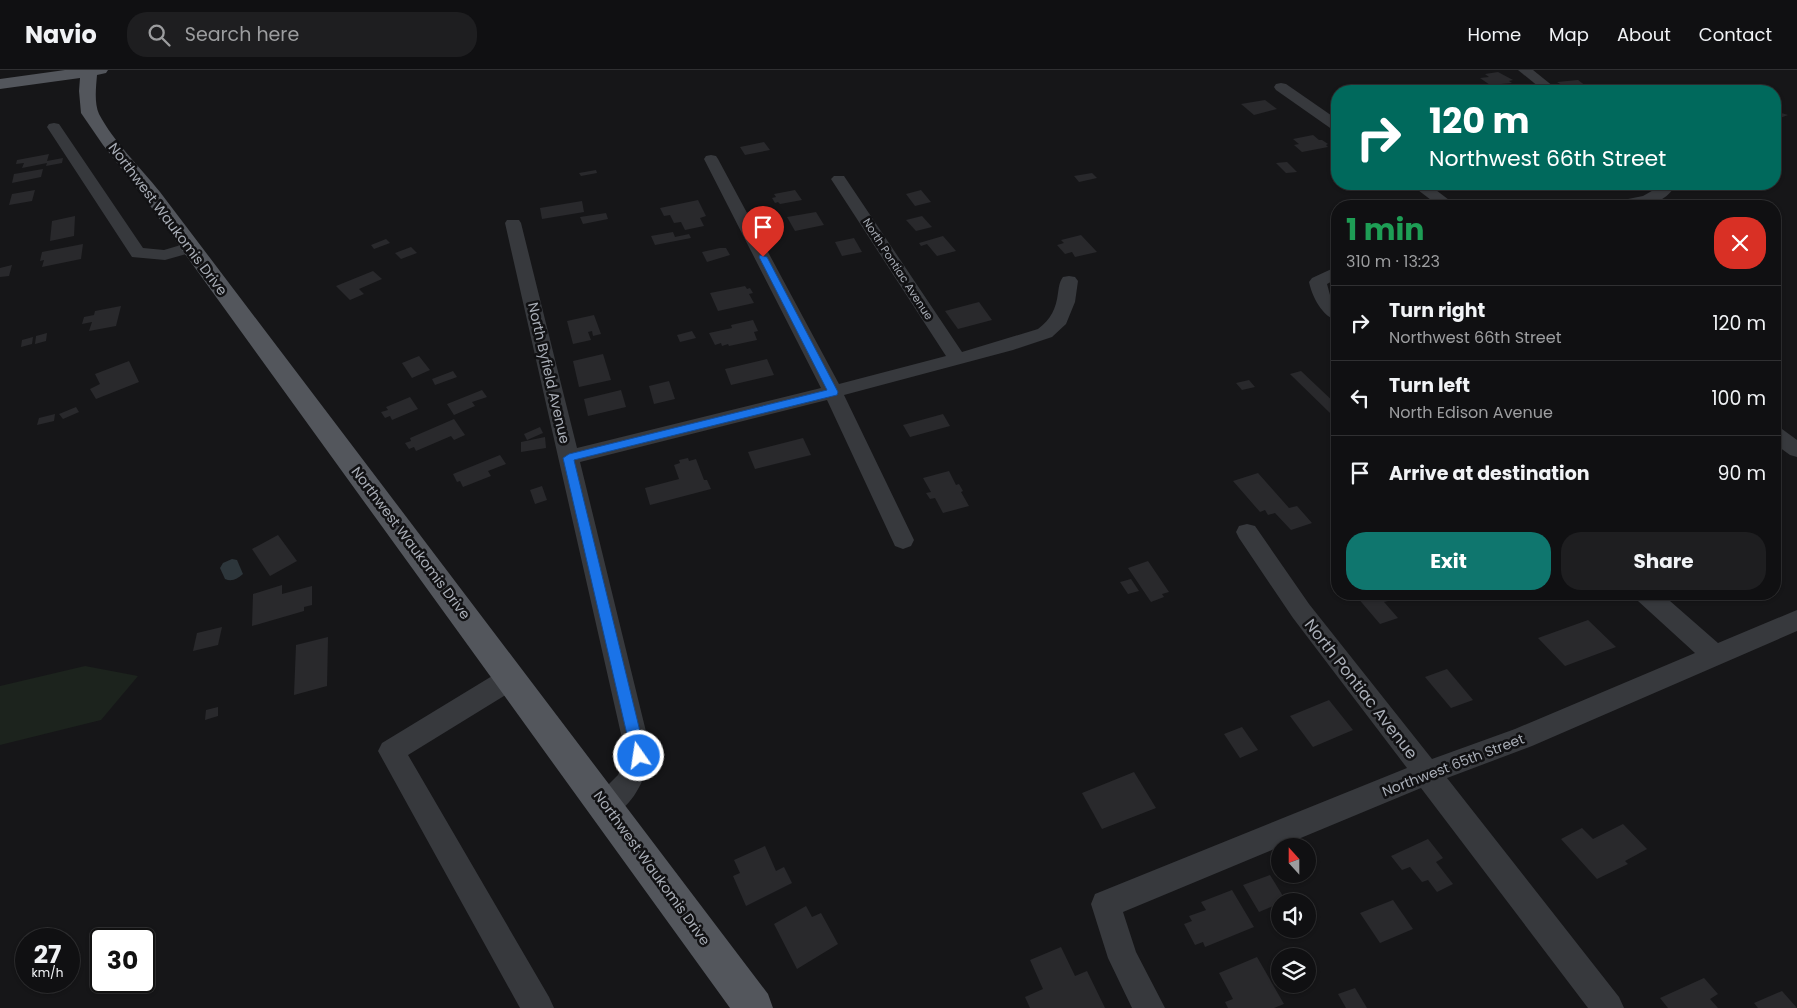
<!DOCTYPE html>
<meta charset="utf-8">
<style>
:root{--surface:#101012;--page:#1e1e20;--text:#f1f3f6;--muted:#9c9d9f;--line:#303032;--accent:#0f766e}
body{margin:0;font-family:Poppins,sans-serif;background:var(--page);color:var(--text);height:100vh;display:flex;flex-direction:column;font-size:19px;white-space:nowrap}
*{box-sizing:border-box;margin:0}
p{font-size:16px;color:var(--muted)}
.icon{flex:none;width:28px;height:28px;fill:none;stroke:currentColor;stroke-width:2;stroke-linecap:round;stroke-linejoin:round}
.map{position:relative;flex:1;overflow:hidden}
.drawer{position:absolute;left:1331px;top:130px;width:450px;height:400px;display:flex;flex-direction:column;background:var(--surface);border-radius:20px;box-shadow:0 1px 4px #0004,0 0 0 1px var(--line)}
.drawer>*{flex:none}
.banner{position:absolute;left:1331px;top:15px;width:450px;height:105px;border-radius:20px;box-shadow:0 1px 4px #0004,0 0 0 1px var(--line);background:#00695c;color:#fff;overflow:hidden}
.needle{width:32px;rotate:339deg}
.tools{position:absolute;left:1271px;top:768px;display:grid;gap:10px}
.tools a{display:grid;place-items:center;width:45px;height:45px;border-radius:50%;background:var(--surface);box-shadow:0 1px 4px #0004,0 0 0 1px var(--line);font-size:25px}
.speed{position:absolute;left:15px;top:858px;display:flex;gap:10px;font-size:25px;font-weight:700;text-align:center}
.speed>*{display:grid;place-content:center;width:65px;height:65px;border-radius:50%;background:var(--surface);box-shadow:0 1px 4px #0004,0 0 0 1px var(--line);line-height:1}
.speed small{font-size:12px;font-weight:400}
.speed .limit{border:2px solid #111;border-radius:8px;background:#fff;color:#111}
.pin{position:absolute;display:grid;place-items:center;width:42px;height:42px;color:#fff;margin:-51px -21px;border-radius:50% 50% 50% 0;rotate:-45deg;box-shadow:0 0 5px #0007}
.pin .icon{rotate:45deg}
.me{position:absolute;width:55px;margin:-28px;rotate:347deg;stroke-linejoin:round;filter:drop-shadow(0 0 4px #0008)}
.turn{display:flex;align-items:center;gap:18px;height:105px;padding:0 15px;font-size:22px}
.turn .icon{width:65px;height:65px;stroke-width:2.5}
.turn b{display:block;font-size:35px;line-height:42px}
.round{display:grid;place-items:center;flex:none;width:52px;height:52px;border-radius:20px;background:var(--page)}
.headline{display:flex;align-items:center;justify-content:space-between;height:85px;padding:0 15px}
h1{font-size:30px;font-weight:700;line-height:38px;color:#1e9e55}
.cta{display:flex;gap:10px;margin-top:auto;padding:10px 15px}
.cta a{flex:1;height:58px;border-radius:20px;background:var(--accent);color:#fff;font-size:20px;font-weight:700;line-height:58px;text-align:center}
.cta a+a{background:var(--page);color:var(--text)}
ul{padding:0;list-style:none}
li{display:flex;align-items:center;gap:15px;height:75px;padding:0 15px;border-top:1px solid var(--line)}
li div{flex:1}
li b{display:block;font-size:19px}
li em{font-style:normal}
header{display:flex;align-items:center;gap:30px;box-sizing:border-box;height:70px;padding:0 25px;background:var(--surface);border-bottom:1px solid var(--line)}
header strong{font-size:24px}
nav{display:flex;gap:28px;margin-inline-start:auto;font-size:18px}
.search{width:350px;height:45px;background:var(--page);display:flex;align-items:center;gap:12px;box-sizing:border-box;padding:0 18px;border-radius:20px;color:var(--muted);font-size:19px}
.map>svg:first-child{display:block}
.green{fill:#1c231d}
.water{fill:#2d363b}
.building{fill:#29292c}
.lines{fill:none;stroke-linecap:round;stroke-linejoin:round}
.minor{fill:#37393d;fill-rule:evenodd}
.major{fill:#53565c;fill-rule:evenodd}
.route{fill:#1a73e8;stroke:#114b97}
.labels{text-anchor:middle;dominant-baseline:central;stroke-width:5;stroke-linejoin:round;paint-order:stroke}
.far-street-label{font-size:11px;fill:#a9aeb7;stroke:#111113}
.street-label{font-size:14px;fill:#a9aeb7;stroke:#111113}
.near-street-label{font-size:16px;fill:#a9aeb7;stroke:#111113}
</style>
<header>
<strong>Navio</strong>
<div class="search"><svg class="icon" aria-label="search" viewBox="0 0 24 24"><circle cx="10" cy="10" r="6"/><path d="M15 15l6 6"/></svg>Search here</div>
<nav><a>Home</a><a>Map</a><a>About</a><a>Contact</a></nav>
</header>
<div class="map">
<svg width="1797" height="938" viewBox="0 0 1797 938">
<rect width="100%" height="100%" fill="#161618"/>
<polygon class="green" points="85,596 138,606 101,650 0,675 0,616"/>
<path class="water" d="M232 489 237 490 243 504C237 509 232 512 225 509L220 498 223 493Z"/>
<g class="building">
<polygon points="1498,2 1513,10 1509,11 1512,13 1490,15 1480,8 1489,7 1485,4"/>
<polygon points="1578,10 1590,19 1568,19 1557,12"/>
<polygon points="1512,15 1520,20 1506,21 1499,16"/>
<polygon points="1265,30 1277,39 1254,45 1241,34"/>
<polygon points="1775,39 1778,42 1788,45 1775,50"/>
<polygon points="1313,65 1319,70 1322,70 1328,74 1326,75 1328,77 1302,82 1294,75 1299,74 1293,69"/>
<polygon points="764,72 770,80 745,85 740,77"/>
<polygon points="49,84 47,91 63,88 62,93 46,96 47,93 22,98 24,93 16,94 17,90"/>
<polygon points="1287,92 1297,102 1286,103 1276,93"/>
<polygon points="43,99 41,107 12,113 14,104"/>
<polygon points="596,100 597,103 581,106 579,103"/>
<polygon points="1092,103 1097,108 1079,112 1074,106"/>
<polygon points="35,120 32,131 9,135 12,124"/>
<polygon points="795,120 802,130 780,134 778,132 775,133 772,128 776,127 774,124"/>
<polygon points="921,120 931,132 915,136 906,124"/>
<polygon points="698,130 706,146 700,148 704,156 685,160 681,152 674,153 670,145 664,146 660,138"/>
<polygon points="582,131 584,142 542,149 540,138"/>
<polygon points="1411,133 1427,134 1431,136 1399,136"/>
<polygon points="816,142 824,155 795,161 787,147"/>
<polygon points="606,143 608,149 583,154 580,147"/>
<polygon points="75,146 74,166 50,171 52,151"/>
<polygon points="922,146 932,157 916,161 906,150"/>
<polygon points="673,162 675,167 689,164 691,168 655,175 651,166"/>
<polygon points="1081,165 1097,182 1075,187 1072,182 1065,184 1057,175 1064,173 1061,170"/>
<polygon points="943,166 956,181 937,186 927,174 921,176 919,173"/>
<polygon points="854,168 862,182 842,186 835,172"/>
<polygon points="386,169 390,173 374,179 371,175"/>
<polygon points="83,174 81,189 42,197 44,190 40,191 42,182"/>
<polygon points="411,177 417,183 401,189 395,183"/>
<polygon points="720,178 726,178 730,185 707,192 702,182"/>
<polygon points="12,195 9,206 0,207 0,198"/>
<polygon points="373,201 382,209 359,219 364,224 350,230 336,216"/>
<polygon points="745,216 747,219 750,218 753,223 749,224 754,233 718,241 710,223"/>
<polygon points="979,232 992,250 958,259 945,241"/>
<polygon points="121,236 116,256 89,261 92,252 82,254 84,247 94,245 95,241"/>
<polygon points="594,245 601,264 593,266 592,261 588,262 591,270 573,274 567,251"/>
<polygon points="753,250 758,261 754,262 757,270 729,276 728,274 722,276 721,273 715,275 709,263 732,258 731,255"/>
<polygon points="692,261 696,268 680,272 677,265"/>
<polygon points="47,263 46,271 35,274 36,266"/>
<polygon points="33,267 32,274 21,277 22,270"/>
<polygon points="603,284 611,310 579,317 573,291"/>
<polygon points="419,286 430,300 412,308 402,293"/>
<polygon points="767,289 774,305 731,315 725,299"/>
<polygon points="129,291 139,312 96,329 90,319 100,314 95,304"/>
<polygon points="453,301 457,307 435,315 432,309"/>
<polygon points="1301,301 1338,336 1338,342 1331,344 1290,304"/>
<polygon points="1249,310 1255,317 1242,320 1236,313"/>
<polygon points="669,311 675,329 654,334 649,316"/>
<polygon points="482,320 487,327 472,332 475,336 454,345 447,334"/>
<polygon points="621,320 626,337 588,346 584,329"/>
<polygon points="410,327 418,339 392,350 390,346 385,348 381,342 388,340 386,337"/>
<polygon points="76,337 79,342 63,349 59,344"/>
<polygon points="55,344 54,351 37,355 39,348"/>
<polygon points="943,344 950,356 910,367 903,355"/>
<polygon points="454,349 465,365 454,370 451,366 416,381 414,377 409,379 405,373 411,371 410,368"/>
<polygon points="540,357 543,363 527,370 524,364"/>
<polygon points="545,367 546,378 521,382 521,372"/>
<polygon points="803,368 811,385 755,399 748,382"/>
<polygon points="500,385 506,394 488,401 491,406 463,417 460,411 457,412 453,404"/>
<polygon points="688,388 689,391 696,389 704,410 707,410 711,419 650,435 645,418 679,409 674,395 680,393 679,390"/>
<polygon points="949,401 956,415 959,414 963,421 961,422 969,436 943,443 935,428 930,429 926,423 931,422 923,408"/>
<polygon points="1258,403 1289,438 1297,436 1312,453 1291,460 1275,443 1268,445 1265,440 1260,442 1233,411"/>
<polygon points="542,416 547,430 535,434 530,420"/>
<polygon points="278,465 297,491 270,506 252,479"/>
<polygon points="1148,491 1169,522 1162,524 1164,527 1151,532 1128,498"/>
<polygon points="1131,509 1139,521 1128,524 1120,512"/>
<polygon points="282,515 282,524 312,516 312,535 304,537 304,541 252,556 253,524"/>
<polygon points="1366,524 1382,524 1388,531 1384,532 1398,548 1380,554 1357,527"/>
<polygon points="1588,550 1616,577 1565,596 1538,568"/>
<polygon points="222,557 218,575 193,581 197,563"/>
<polygon points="328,567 327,616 294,625 296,575"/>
<polygon points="1447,599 1473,630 1451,638 1425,607"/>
<polygon points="1329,630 1353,660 1313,677 1290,646"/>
<polygon points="218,637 218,646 205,650 206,640"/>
<polygon points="1242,657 1258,680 1240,688 1224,664"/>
<polygon points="1134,702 1156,738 1102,759 1082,723"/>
<polygon points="1623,754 1647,779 1625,791 1628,794 1597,809 1561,769 1582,758 1593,769"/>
<polygon points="1428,769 1443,788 1436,792 1453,814 1437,822 1428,810 1422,812 1410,797 1402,800 1391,786"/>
<polygon points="765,776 776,801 784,797 792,813 746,836 733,806 740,803 734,790"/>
<polygon points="1270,805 1286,831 1280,831 1280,833 1259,842 1243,815"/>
<polygon points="1232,820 1254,857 1205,877 1203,872 1195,875 1184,854 1192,851 1189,846 1206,840 1201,832"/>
<polygon points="1393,830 1413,859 1380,873 1360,843"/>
<polygon points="806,836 812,847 821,843 838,874 797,899 774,854"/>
<polygon points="1061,877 1075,906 1087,901 1105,938 1030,938 1025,927 1043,919 1030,890"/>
<polygon points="1257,887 1284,934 1274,938 1228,938 1225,932 1233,929 1219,903"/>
<polygon points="1704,908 1718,924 1710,929 1718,938 1668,938 1660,928"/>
<polygon points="1355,918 1367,938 1346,938 1338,924"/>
<polygon points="1782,921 1797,938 1758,938 1754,933"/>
</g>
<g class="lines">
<g class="minor">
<polygon points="1518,0 1533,0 1559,21 1544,21"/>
<polygon points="1281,13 1286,14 1338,50 1338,61 1333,60 1276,20 1274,17 1276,14"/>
<polygon points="54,53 59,54 143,178 164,180 191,172 197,173 199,177 197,181 165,190 132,187 47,57 49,54"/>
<path d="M711 85 716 86 718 89 839 314 946 286 831 109 834 106H844L962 282 1038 259C1051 249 1056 239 1058 223 1059 218 1059 212 1063 207L1069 206 1075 207 1078 211 1075 232 1066 254 1052 267 1013 280 844 325 914 470 911 476 903 479 895 476 827 330 580 392 652 686C643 712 633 738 606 749L596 745 592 736 596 727 618 705 626 686 505 153 507 150H519L521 153 577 378 821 318 704 89 706 86Z"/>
<polygon points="1410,114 1428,114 1457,136 1439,136"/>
<path d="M1656 114H1672L1673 119C1658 140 1628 137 1606 136L1608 133 1643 126 1657 118Z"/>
<path d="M1338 196V208L1327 214 1330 225 1338 234V251C1322 247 1312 226 1309 212L1312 208Z"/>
<polygon points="1775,357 1782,359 1797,370 1797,387 1790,385 1775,374"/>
<polygon points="1247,454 1255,456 1309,534 1432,689 1515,659 1695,583 1638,531 1634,524 1662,524 1718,573 1797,540 1797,561 1532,676 1447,708 1619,927 1624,938 1588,938 1421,718 1123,842 1136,882 1165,938 1132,938 1108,888 1091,834 1095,824 1407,698 1293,548 1239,468 1236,462 1239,456"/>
<polygon points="511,597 520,600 524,608 520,616 408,685 549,927 554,938 520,938 378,681 382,673 502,600"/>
</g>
<path class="major" d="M65 0H108L106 3 97 5C96 17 94 33 99 44 113 71 141 98 160 122L768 924 773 938H730L146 130 103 75 81 43 79 21 80 8 0 19V9Z"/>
</g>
<polygon class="route" points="760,185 767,187 838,322 837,325 574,390 646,686 644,691 639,692 634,691 632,686 563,388 569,384 827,320 759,187"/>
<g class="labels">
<g class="far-street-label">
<text transform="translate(898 199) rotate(57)">North Pontiac Avenue</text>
</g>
<g class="street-label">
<text transform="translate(168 149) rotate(53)">Northwest Waukomis Drive</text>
<text transform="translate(549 303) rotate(77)">North Byfield Avenue</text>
<text transform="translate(411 473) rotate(53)">Northwest Waukomis Drive</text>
<text transform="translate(1453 695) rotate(-21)">Northwest 65th Street</text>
<text transform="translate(652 798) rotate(54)">Northwest Waukomis Drive</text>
</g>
<g class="near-street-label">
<text transform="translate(1361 619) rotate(52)">North Pontiac Avenue</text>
</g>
</g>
</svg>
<div class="tools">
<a><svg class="needle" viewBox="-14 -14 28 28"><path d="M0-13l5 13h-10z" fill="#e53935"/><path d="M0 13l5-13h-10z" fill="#9c9d9f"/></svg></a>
<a><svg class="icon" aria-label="sound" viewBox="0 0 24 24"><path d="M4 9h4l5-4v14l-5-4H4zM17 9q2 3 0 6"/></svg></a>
<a><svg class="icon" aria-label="layers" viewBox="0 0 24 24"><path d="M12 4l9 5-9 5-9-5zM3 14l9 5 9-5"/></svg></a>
</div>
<div class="speed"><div>27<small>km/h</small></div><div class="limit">30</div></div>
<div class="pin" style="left:763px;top:187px;background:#d93025"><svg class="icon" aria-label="arrive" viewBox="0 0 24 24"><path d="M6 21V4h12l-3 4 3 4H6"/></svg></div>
<svg class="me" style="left:639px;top:686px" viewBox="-20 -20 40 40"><circle r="17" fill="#1a73e8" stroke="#fff" stroke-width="3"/><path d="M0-11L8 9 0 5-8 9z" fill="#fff"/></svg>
<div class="banner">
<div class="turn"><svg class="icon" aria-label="right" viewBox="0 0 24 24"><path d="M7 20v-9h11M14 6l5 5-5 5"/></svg><div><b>120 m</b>Northwest 66th Street</div></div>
</div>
<section class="drawer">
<div class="headline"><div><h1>1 min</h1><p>310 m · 13:23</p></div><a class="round" style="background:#d93025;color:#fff"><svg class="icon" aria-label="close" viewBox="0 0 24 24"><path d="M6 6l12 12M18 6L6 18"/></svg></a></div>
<ul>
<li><svg class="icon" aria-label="right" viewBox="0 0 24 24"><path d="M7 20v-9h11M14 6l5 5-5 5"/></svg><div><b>Turn right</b><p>Northwest 66th Street</p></div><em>120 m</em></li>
<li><svg class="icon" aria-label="left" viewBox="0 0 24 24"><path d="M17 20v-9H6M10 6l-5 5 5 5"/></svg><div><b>Turn left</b><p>North Edison Avenue</p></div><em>100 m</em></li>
<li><svg class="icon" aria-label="arrive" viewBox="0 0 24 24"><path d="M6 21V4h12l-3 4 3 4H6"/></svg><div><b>Arrive at destination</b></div><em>90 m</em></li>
</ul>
<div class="cta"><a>Exit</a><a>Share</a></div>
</section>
</div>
